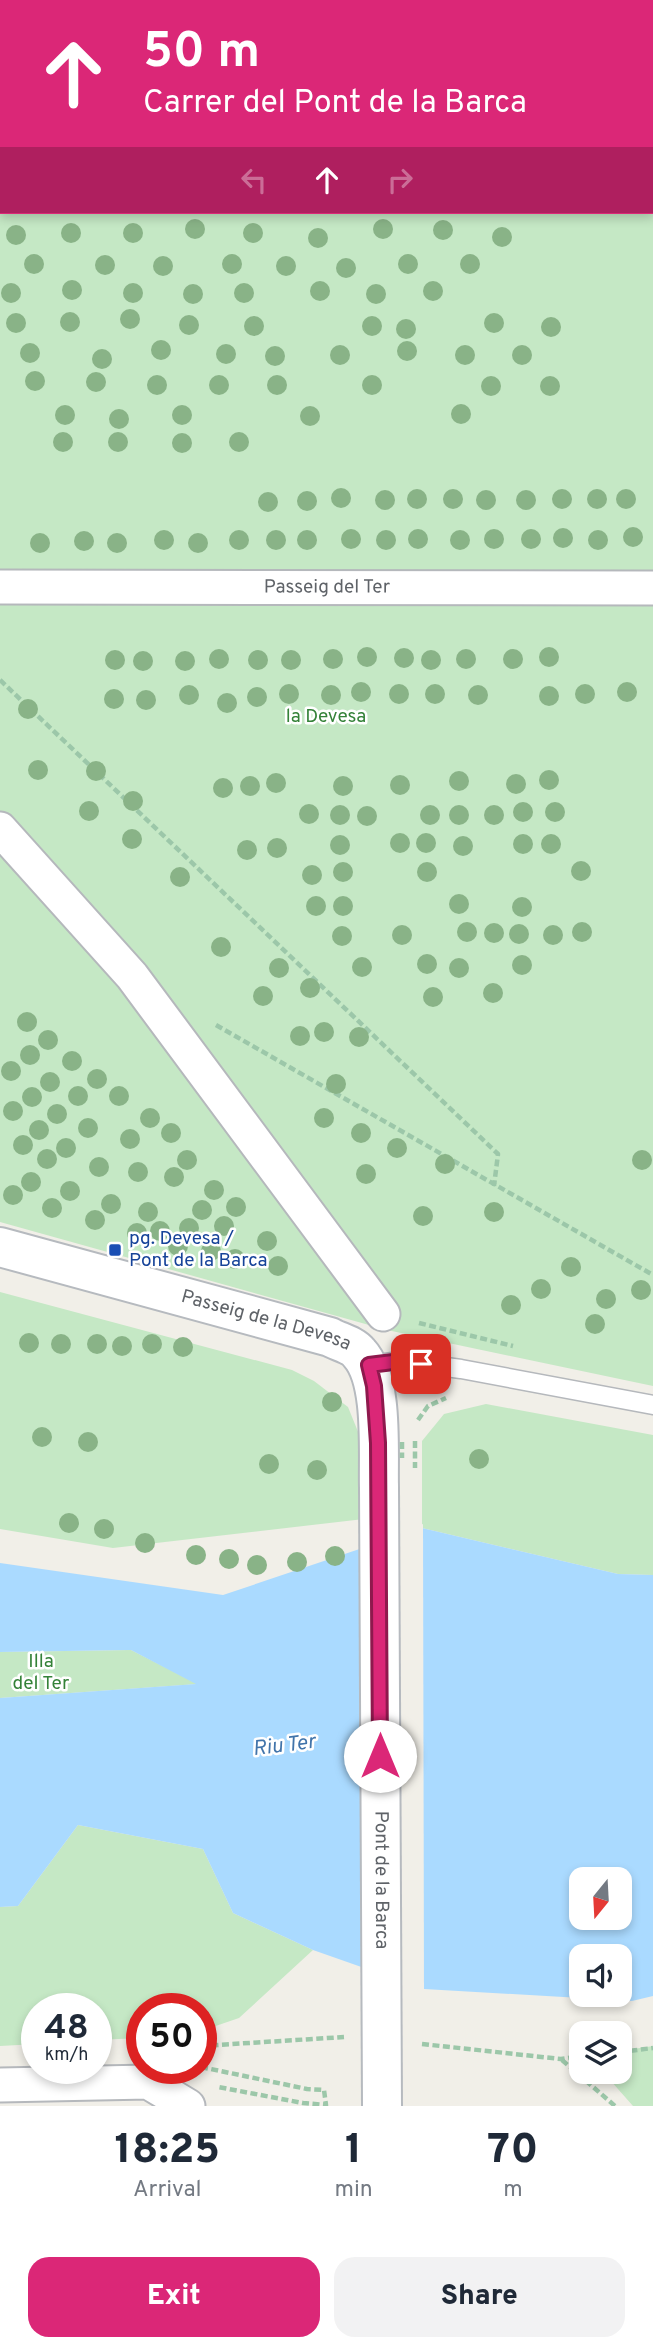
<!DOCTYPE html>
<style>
:root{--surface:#fff;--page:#f2f2f3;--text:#1f2937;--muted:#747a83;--accent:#db2777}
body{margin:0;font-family:Overpass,sans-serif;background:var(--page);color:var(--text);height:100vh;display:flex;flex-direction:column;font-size:26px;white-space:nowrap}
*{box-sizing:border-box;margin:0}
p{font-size:23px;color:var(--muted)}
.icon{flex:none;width:38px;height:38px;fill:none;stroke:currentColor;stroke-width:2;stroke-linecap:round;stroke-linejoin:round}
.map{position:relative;height:2106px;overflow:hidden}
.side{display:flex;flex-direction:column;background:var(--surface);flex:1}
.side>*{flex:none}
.top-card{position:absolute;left:0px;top:0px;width:654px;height:214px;box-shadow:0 4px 10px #0003;background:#db2777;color:#fff;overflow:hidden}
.needle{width:46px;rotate:198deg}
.buttons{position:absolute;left:569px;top:1867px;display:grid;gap:14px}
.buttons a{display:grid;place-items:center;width:63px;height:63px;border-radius:14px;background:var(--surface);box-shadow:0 4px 10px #0003;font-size:35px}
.speed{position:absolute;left:21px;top:1993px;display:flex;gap:14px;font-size:35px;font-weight:700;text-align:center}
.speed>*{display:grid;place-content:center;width:91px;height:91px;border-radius:50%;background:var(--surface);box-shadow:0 4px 10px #0003;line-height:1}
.speed small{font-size:18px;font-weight:400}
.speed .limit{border:10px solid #d22;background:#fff;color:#111}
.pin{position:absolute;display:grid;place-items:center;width:60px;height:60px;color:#fff;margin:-30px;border-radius:14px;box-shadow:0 4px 10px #0006}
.me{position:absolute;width:77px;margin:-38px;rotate:0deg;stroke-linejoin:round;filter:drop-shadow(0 0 5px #0008)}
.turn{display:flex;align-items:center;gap:24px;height:147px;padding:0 28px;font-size:32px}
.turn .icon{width:91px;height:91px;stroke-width:2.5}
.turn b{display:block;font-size:49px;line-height:60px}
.lanes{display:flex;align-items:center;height:66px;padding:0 28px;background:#0003;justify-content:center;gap:35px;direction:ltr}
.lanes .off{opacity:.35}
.eta{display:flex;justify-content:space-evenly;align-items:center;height:119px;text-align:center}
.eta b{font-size:42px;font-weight:800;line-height:49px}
.button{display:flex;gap:14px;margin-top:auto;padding:14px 28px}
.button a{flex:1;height:80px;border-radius:21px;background:var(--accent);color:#fff;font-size:28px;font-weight:800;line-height:80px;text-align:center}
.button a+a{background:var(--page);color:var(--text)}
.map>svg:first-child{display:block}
.green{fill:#c5e8c5;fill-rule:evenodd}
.water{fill:#aadaff;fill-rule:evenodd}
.pier{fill:#f1efe8}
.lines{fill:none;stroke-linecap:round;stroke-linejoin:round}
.lane-casing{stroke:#b5b8bc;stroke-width:21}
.street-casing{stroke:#b5b8bc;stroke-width:37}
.secondary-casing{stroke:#b6babf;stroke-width:42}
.path{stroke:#9cc7a9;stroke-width:4.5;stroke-dasharray:7 3.5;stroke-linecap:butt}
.lane{stroke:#fff;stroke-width:18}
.street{stroke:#fff;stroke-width:33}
.secondary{stroke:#fff;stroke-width:38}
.secondary-bridge-casing{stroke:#b6babf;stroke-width:42;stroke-linecap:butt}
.path-bridge{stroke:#9cc7a9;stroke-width:4.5;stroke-dasharray:7 3.5;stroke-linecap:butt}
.secondary-bridge{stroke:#fff;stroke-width:38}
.tree{fill:#89b387}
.route-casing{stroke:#8e194d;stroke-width:18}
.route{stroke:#db2777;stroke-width:12}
.transit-dot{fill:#1a4fb4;stroke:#fff;stroke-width:2.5}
.labels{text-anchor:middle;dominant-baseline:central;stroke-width:5;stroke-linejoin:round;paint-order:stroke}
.street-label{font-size:19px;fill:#5f6368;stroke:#fff}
.park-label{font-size:19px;fill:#348238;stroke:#fff}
.transit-label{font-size:19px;fill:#164399;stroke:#fff;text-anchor:start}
.water-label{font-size:21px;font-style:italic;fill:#4174aa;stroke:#fff}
</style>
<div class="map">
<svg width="653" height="2106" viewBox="0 0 653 2106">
<rect width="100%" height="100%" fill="#f1efe8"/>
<g class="green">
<path d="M0 0H653V1386L387 1330 0 1222ZM2 2H653V212H2Z"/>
<polygon points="0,1292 292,1370 314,1381 348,1407 363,1444 364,1519 113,1548 0,1529"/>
<polygon points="486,1404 653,1435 653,1575 618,1574 422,1528 422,1441 444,1414"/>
<polygon points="131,1650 198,1684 0,1698 0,1652"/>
<polygon points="78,1825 203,1849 233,1913 313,1950 239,2018 201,2031 201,2009 142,2009 142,2038 96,2040 96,2009 37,2009 37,2044 0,2046 0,1907 18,1906"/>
<polygon points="653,2046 653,2106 633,2106 603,2072 620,2072 620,2051"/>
</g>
<path class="water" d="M422 1528 618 1574 653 1575V1996L632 2001 424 1989 313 1950 233 1913 203 1849 78 1825 18 1906 0 1907V1698L196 1684 131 1650 0 1652V1563L223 1595ZM581 1880H620V1918H581ZM581 1956H620V1995H581Z"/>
<polygon class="pier" points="423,1524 424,1992 363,1971 363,1544"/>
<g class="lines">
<defs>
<polyline id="lane" points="369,1365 401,1361 461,1369 653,1405"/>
<g id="street">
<path id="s1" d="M0 587 653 588"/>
<polyline points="0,829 132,976 383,1314"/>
<polyline points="0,2085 148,2082 188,2106"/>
</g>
<g id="secondary">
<path id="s2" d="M0 1247 330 1337C339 1342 353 1345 359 1353 384 1380 378 1451 379 1488"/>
</g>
</defs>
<use href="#lane" class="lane-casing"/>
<use href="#street" class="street-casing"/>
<use href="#secondary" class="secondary-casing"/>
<g class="path">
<polyline points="0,680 498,1154 494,1186"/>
<polyline points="216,1025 653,1275"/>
<polyline points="419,1323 513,1346"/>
<polyline points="418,1420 428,1406 446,1398"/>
<polyline points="422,2044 561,2059 581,2056"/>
<polyline points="201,2046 344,2037"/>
<polyline points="620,2052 653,2048"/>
<polyline points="562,2060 615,2106"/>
<polyline points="201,2067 307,2089 324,2090 326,2105 303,2103 218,2087"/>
</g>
<use href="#lane" class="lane"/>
<use href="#street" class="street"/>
<use href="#secondary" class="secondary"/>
<defs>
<g id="secondary-bridge">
<path id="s3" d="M379 1488 382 2106"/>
</g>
</defs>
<use href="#secondary-bridge" class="secondary-bridge-casing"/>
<g class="path-bridge">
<polyline points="415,1441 415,1468"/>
<polyline points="402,1442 402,1458"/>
</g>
<use href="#secondary-bridge" class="secondary-bridge"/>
</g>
<g class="tree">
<circle cx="195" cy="229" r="10"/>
<circle cx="383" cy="229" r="10"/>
<circle cx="443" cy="230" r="10"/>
<circle cx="71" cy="233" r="10"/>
<circle cx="133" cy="233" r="10"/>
<circle cx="253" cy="233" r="10"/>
<circle cx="16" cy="235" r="10"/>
<circle cx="502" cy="237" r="10"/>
<circle cx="318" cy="238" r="10"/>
<circle cx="34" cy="264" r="10"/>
<circle cx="232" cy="264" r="10"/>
<circle cx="408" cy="264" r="10"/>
<circle cx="470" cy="264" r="10"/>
<circle cx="105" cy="265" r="10"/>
<circle cx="163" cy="266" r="10"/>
<circle cx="286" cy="266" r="10"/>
<circle cx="346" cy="268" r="10"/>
<circle cx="72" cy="290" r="10"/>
<circle cx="320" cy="291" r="10"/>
<circle cx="433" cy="291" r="10"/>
<circle cx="11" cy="293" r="10"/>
<circle cx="133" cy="293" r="10"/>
<circle cx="244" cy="293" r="10"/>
<circle cx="193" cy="294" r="10"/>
<circle cx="376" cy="294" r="10"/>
<circle cx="130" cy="319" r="10"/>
<circle cx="70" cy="322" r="10"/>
<circle cx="16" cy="323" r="10"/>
<circle cx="494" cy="323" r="10"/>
<circle cx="189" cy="325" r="10"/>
<circle cx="254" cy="326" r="10"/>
<circle cx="372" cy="326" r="10"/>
<circle cx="551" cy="327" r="10"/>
<circle cx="406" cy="329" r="10"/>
<circle cx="161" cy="350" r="10"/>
<circle cx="407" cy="351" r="10"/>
<circle cx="30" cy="353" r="10"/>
<circle cx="226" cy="354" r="10"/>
<circle cx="340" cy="355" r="10"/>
<circle cx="465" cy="355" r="10"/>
<circle cx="522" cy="355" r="10"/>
<circle cx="275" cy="356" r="10"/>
<circle cx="102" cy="359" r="10"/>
<circle cx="35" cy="381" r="10"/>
<circle cx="96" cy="382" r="10"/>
<circle cx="157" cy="385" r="10"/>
<circle cx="219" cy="385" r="10"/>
<circle cx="277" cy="385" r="10"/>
<circle cx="372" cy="385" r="10"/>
<circle cx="491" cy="386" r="10"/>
<circle cx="550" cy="386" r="10"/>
<circle cx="461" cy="414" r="10"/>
<circle cx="65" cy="415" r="10"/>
<circle cx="182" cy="415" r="10"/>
<circle cx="310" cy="416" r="10"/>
<circle cx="119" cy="419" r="10"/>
<circle cx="63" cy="442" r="10"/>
<circle cx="118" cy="442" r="10"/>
<circle cx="239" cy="442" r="10"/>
<circle cx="182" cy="443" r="10"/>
<circle cx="341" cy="498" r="10"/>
<circle cx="417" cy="499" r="10"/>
<circle cx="453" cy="499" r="10"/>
<circle cx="562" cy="499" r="10"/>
<circle cx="597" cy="499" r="10"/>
<circle cx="626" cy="499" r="10"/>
<circle cx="385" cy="500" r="10"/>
<circle cx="486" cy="500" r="10"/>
<circle cx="526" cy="500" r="10"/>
<circle cx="307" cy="501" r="10"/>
<circle cx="268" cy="502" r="10"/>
<circle cx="633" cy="537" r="10"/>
<circle cx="563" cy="538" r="10"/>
<circle cx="351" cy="539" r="10"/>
<circle cx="418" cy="539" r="10"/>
<circle cx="494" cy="539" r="10"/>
<circle cx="531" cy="539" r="10"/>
<circle cx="164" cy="540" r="10"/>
<circle cx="239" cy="540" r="10"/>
<circle cx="276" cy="540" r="10"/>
<circle cx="307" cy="540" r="10"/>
<circle cx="386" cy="540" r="10"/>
<circle cx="460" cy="540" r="10"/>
<circle cx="598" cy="540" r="10"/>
<circle cx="84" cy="541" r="10"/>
<circle cx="40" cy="543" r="10"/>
<circle cx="117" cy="543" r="10"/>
<circle cx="198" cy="543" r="10"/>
<circle cx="367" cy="657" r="10"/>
<circle cx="549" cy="657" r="10"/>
<circle cx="404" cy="658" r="10"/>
<circle cx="219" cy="659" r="10"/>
<circle cx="333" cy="659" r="10"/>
<circle cx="466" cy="659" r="10"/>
<circle cx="513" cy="659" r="10"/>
<circle cx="115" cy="660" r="10"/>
<circle cx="258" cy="660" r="10"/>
<circle cx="291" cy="660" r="10"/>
<circle cx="431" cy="660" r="10"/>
<circle cx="143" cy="661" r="10"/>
<circle cx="185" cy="661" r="10"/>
<circle cx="361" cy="692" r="10"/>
<circle cx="627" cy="692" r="10"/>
<circle cx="289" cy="694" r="10"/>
<circle cx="399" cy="694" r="10"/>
<circle cx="435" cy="694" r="10"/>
<circle cx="585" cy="694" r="10"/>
<circle cx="189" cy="695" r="10"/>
<circle cx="331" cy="695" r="10"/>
<circle cx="478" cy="695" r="10"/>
<circle cx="549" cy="696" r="10"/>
<circle cx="257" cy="697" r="10"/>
<circle cx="114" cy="699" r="10"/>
<circle cx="146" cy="700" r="10"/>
<circle cx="227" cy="703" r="10"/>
<circle cx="28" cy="709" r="10"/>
<circle cx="38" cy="770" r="10"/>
<circle cx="96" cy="771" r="10"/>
<circle cx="549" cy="780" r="10"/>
<circle cx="459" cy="781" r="10"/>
<circle cx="276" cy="783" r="10"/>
<circle cx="516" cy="784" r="10"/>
<circle cx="400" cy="785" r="10"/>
<circle cx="250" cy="786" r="10"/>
<circle cx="343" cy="786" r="10"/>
<circle cx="223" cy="788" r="10"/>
<circle cx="133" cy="801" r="10"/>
<circle cx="89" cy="811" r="10"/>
<circle cx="523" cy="812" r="10"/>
<circle cx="555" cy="812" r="10"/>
<circle cx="309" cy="814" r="10"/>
<circle cx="340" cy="815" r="10"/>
<circle cx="430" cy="815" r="10"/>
<circle cx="459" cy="815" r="10"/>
<circle cx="494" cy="815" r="10"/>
<circle cx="367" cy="816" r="10"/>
<circle cx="132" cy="839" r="10"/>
<circle cx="400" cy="843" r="10"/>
<circle cx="426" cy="843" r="10"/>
<circle cx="523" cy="844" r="10"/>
<circle cx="551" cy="844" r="10"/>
<circle cx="340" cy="845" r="10"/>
<circle cx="463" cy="846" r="10"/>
<circle cx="277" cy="848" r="10"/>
<circle cx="247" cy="850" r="10"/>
<circle cx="581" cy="871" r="10"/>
<circle cx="343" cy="872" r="10"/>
<circle cx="427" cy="872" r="10"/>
<circle cx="312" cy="875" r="10"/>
<circle cx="180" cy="877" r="10"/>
<circle cx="459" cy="904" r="10"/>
<circle cx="316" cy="906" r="10"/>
<circle cx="343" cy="906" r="10"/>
<circle cx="522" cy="907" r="10"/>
<circle cx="467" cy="932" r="10"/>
<circle cx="582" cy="932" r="10"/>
<circle cx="494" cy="933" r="10"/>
<circle cx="519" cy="934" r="10"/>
<circle cx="402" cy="935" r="10"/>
<circle cx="553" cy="935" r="10"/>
<circle cx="342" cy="936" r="10"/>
<circle cx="221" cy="947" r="10"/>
<circle cx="427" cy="964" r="10"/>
<circle cx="522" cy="965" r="10"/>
<circle cx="362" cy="967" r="10"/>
<circle cx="279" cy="968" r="10"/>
<circle cx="459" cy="968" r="10"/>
<circle cx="310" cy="988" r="10"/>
<circle cx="493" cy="993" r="10"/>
<circle cx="263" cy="996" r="10"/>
<circle cx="433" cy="997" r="10"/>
<circle cx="27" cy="1022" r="10"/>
<circle cx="324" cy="1032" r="10"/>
<circle cx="300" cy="1036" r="10"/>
<circle cx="359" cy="1037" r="10"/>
<circle cx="48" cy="1040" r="10"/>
<circle cx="30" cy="1055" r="10"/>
<circle cx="72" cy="1061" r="10"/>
<circle cx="11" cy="1071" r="10"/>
<circle cx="97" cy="1079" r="10"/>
<circle cx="50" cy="1082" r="10"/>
<circle cx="336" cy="1084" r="10"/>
<circle cx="78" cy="1096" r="10"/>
<circle cx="119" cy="1096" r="10"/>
<circle cx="32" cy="1097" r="10"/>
<circle cx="13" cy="1111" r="10"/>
<circle cx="57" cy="1114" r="10"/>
<circle cx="150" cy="1118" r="10"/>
<circle cx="324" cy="1118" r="10"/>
<circle cx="88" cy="1128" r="10"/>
<circle cx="39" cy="1130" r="10"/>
<circle cx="171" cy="1133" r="10"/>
<circle cx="361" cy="1133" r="10"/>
<circle cx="130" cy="1139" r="10"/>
<circle cx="23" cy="1145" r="10"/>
<circle cx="66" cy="1148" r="10"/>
<circle cx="397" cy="1148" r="10"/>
<circle cx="47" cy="1159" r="10"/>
<circle cx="187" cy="1160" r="10"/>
<circle cx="642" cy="1160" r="10"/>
<circle cx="445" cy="1164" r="10"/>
<circle cx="99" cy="1167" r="10"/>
<circle cx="138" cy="1172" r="10"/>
<circle cx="366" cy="1174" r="10"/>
<circle cx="174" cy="1177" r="10"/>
<circle cx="31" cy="1182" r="10"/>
<circle cx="214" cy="1190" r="10"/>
<circle cx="70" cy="1191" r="10"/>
<circle cx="13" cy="1195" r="10"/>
<circle cx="111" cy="1204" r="10"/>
<circle cx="236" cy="1207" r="10"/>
<circle cx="52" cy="1208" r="10"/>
<circle cx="202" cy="1210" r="10"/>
<circle cx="148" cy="1212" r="10"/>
<circle cx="494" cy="1212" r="10"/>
<circle cx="423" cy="1216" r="10"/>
<circle cx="95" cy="1220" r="10"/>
<circle cx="224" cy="1226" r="10"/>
<circle cx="189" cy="1228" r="10"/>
<circle cx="160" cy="1231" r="10"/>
<circle cx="137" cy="1233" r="10"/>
<circle cx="267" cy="1241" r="10"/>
<circle cx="178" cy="1246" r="10"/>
<circle cx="211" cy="1251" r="10"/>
<circle cx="235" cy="1259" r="10"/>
<circle cx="278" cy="1266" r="10"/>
<circle cx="571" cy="1267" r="10"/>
<circle cx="541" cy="1289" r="10"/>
<circle cx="641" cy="1290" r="10"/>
<circle cx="606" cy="1299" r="10"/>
<circle cx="511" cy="1305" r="10"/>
<circle cx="595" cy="1324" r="10"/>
<circle cx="29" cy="1343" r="10"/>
<circle cx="61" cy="1344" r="10"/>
<circle cx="97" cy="1344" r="10"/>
<circle cx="152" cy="1344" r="10"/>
<circle cx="122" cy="1346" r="10"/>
<circle cx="183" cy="1347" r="10"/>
<circle cx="332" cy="1402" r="10"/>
<circle cx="42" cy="1437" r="10"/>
<circle cx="88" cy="1442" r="10"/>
<circle cx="479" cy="1459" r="10"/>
<circle cx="269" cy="1464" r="10"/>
<circle cx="317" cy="1470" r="10"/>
<circle cx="69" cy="1523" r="10"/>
<circle cx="104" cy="1529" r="10"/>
<circle cx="145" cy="1543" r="10"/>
<circle cx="196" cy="1555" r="10"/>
<circle cx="335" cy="1556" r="10"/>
<circle cx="229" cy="1559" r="10"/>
<circle cx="297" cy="1562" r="10"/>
<circle cx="257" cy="1565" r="10"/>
</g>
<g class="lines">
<defs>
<polyline id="route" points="380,1756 378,1443 374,1386 369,1365 401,1361 421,1364"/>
</defs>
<use href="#route" class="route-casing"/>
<use href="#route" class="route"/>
</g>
<rect class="transit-dot" x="108" y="1243" width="14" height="14" rx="3.5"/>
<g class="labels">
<g class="street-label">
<text stroke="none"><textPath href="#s1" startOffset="327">Passeig del Ter</textPath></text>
<text stroke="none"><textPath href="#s2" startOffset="276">Passeig de la Devesa</textPath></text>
<text stroke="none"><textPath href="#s3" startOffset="392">Pont de la Barca</textPath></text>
</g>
<g class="park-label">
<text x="326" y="717">la Devesa</text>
<text x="41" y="1662">Illa<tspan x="41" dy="22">del Ter</tspan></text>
</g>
<g class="transit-label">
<text x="129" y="1239">pg. Devesa /<tspan x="129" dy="22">Pont de la Barca</tspan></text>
</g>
<g class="water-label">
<text transform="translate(284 1746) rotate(-7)">Riu Ter</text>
</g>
</g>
</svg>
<div class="buttons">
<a><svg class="needle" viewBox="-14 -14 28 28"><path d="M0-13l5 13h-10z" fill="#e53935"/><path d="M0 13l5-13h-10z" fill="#747a83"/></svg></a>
<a><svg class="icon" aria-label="sound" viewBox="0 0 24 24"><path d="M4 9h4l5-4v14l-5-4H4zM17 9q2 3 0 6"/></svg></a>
<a><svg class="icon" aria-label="layers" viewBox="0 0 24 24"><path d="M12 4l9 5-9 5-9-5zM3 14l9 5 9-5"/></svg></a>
</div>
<div class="speed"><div>48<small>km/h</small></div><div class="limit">50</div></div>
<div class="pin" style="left:421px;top:1364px;background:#d93025"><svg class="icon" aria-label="arrive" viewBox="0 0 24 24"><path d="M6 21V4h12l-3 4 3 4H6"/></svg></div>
<svg class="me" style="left:380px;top:1756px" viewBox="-20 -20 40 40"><circle r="19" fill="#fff"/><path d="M0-13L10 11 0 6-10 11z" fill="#db2777"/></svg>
<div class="top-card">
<div class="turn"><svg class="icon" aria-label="ahead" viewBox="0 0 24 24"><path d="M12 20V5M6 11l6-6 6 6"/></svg><div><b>50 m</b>Carrer del Pont de la Barca</div></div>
<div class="lanes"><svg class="icon off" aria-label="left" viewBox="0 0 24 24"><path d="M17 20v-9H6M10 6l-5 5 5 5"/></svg><svg class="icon" aria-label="ahead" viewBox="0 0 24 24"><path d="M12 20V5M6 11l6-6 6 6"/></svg><svg class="icon off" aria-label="right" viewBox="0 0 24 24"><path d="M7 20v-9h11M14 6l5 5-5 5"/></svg></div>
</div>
</div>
<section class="side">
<div class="eta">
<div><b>18:25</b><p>Arrival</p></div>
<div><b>1</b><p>min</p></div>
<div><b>70</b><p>m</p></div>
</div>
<div class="button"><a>Exit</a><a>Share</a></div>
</section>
